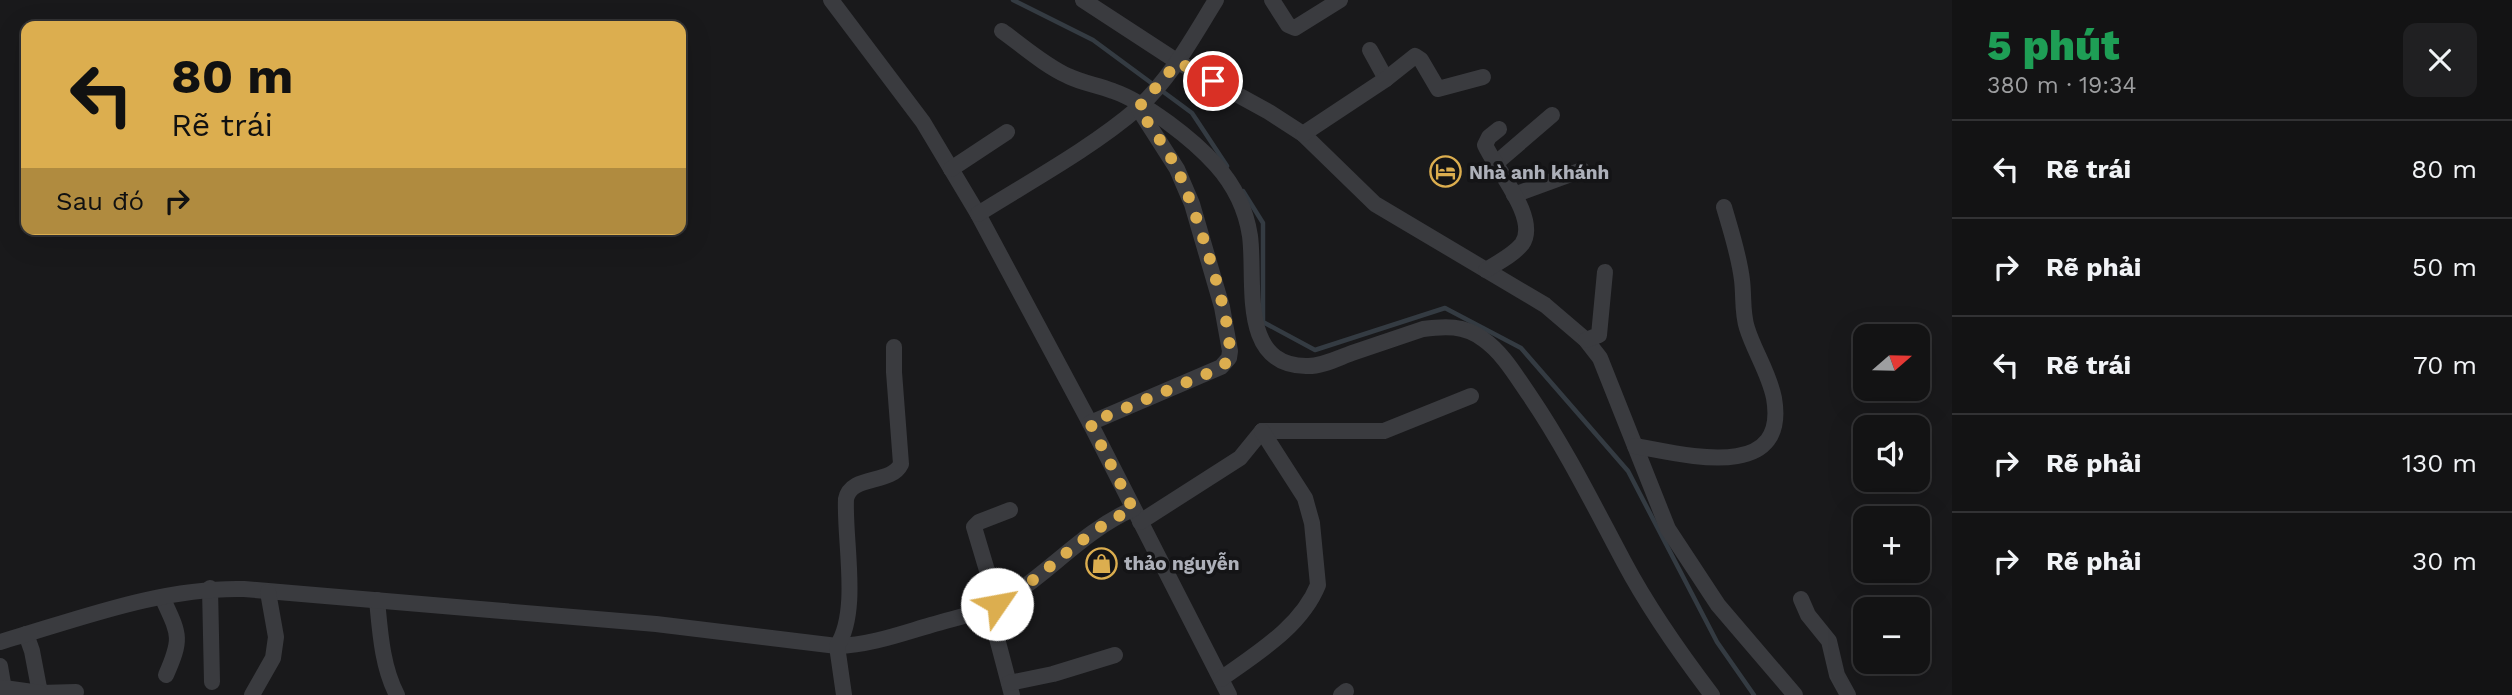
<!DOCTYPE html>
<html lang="vi">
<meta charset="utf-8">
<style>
:root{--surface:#131314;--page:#202022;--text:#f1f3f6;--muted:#9d9ea0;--line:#323234}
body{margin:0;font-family:"Work Sans",sans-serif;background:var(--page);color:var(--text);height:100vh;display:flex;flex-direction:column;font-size:26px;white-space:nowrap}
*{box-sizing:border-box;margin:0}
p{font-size:23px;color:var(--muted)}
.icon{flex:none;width:38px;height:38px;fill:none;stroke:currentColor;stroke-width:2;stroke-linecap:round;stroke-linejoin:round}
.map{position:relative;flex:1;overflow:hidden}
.drawer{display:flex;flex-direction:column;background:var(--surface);width:560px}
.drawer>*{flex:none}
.hud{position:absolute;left:21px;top:21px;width:665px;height:214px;border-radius:14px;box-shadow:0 7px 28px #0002,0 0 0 2px var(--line);background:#dcae4f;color:#111;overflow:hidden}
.needle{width:46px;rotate:70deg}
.controls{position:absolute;left:1853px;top:324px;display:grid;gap:14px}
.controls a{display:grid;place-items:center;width:77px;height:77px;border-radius:14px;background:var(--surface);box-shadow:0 7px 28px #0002,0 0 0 2px var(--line);font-size:35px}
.pin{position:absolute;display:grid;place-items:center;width:60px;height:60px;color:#fff;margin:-30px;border:4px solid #fff;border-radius:50%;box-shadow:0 2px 7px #0007}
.me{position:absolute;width:77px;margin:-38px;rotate:57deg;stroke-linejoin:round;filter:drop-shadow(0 0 5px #0008)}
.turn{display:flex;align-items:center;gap:24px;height:147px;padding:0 35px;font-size:32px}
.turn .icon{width:91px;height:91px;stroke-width:2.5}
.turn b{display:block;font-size:49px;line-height:60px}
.then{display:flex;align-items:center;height:66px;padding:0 35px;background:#0003;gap:14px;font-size:26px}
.round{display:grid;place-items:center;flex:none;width:74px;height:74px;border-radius:14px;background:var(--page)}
.head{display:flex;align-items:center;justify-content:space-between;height:119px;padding:0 35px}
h1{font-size:42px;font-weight:800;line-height:52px;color:#1e9e55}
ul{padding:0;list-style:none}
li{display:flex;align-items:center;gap:21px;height:98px;padding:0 35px;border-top:2px solid var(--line)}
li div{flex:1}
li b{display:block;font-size:26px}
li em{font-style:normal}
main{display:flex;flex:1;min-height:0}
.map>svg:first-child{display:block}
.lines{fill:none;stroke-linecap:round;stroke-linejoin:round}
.stream{stroke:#343b42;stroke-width:4.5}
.minor{stroke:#3a3b3f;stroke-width:16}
.route{stroke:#dcae4f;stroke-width:12;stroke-dasharray:0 21.6}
.labels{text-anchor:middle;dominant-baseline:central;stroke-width:7;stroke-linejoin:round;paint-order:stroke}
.poi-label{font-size:19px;font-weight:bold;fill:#adb0b9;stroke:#141416;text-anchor:start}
</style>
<main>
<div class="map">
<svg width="1952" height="695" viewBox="0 0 1952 695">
<rect width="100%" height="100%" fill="#19191b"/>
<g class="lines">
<g class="stream">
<polyline points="1013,0 1093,40 1192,113 1227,166"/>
<polyline points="1243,191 1263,223 1263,322 1315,350 1445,308 1521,348 1628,471 1717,642 1754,695"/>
</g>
<g class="minor">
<polyline points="831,0 923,122 978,214 1090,423 1229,695"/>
<polyline points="1083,0 1178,62 1269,112 1303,134 1375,204 1545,305 1586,340 1600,358 1668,529 1718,605 1795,695"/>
<polyline points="1272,0 1288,25 1295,28 1340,0"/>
<path d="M1002 31C1023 46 1044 65 1068 76 1082 83 1098 85 1113 91 1145 102 1194 140 1216 165 1234 185 1246 210 1250 236 1256 281 1238 365 1306 366 1321 367 1338 358 1352 353 1375 345 1399 337 1423 329 1445 326 1464 325 1483 339 1503 353 1516 376 1530 396 1566 449 1594 506 1624 562 1649 609 1680 653 1712 695"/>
<polyline points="1370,50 1386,79"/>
<polyline points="1303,134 1386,79 1415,56 1421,60 1438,89 1483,77"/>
<polyline points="1495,164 1552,115"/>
<polyline points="951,169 1007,132"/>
<polyline points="1514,195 1582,170"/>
<path d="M978 214C1029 182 1093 147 1138 108 1171 78 1193 37 1216 0"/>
<path d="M1486 270C1499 262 1513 255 1522 244 1540 219 1495 168 1485 145L1489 137 1499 129"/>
<polyline points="1586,340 1599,335 1605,272"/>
<polyline points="1090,423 1221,367 1229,358 1230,351 1222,307 1192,204 1177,169 1138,108"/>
<polyline points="1262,431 1384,431 1471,396"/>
<path d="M1635 446C1682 454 1789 484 1774 398 1769 373 1754 351 1747 328 1742 313 1744 296 1742 280 1739 255 1731 231 1724 207"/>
<polyline points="1140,522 1240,458 1262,431"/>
<polyline points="210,588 212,682"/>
<path d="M162 597C179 634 183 637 166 675"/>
<polyline points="1801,599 1808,615 1829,641 1837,675 1848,695"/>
<path d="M377 600C380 631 382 667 397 695"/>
<polyline points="997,604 974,527 979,522 1010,510"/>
<polyline points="989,608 1012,695"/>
<polyline points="26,634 32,651 40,693 76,692"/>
<path d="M0 642C79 619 161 587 244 589L656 624 837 646C870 645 900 634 931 625 957 617 984 613 1007 599 1051 571 1085 530 1133 509"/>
<polyline points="0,666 5,695"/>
<path d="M1221 679C1257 653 1301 627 1318 585L1312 523 1305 498 1262 431"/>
<polyline points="1009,683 1053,674 1115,655"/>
<polyline points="4,688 40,693 40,695"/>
<polyline points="252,695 273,658 276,637 268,592"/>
<path d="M844 695 837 646C860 611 844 541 846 499 851 474 891 485 901 464L894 372V347"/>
<polyline points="1341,695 1346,691"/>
</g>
</g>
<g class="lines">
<path class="route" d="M997 604C1046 577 1081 532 1133 509L1090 423 1211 372C1218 369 1225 366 1228 359 1239 336 1190 193 1176 167 1165 146 1151 127 1138 108L1178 62 1213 81"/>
</g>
<defs>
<symbol id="hotel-ring" viewBox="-11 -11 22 22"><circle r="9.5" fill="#141416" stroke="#dcae4f" stroke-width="1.5"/><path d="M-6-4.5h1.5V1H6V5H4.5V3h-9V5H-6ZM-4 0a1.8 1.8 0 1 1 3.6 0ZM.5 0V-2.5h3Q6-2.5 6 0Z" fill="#dcae4f"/></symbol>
<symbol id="shop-ring" viewBox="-11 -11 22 22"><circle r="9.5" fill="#141416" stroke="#dcae4f" stroke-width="1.5"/><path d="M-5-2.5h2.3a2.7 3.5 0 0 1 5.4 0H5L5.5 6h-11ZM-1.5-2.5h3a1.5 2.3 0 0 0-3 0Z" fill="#dcae4f"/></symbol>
</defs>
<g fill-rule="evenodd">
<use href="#hotel-ring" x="1428" y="154" width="35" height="35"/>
<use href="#shop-ring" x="1084" y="546" width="35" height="35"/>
</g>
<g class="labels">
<g class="poi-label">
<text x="1469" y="172">Nhà anh khánh</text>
<text x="1124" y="563">thảo nguyễn</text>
</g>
</g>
</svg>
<div class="controls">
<a><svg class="needle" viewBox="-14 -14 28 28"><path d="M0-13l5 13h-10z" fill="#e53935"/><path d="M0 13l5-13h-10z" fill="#9d9ea0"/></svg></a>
<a><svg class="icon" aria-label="sound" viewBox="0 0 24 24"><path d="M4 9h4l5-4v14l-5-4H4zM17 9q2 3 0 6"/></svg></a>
<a>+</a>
<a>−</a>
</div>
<div class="pin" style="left:1213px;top:81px;background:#d93025"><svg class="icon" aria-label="arrive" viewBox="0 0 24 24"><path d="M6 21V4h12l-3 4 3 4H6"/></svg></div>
<svg class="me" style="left:997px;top:604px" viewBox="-20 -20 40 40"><circle r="19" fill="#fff"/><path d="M0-13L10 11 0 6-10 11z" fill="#dcae4f"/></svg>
<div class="hud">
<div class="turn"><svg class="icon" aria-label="left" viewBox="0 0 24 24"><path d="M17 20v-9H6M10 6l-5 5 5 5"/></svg><div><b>80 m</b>Rẽ trái</div></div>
<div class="then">Sau đó<svg class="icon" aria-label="right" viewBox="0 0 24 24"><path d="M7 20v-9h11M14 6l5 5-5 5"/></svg></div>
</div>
</div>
<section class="drawer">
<div class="head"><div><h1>5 phút</h1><p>380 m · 19:34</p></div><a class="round"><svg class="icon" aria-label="close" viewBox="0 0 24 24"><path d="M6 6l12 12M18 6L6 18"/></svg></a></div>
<ul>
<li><svg class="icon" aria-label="left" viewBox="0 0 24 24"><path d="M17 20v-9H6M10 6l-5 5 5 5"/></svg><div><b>Rẽ trái</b></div><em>80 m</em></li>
<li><svg class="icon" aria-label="right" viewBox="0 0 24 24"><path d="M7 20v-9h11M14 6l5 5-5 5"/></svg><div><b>Rẽ phải</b></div><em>50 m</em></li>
<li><svg class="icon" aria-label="left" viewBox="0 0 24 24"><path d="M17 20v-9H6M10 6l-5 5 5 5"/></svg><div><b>Rẽ trái</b></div><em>70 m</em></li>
<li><svg class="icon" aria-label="right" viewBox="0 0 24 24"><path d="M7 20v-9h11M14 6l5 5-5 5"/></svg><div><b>Rẽ phải</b></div><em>130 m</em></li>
<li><svg class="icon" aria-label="right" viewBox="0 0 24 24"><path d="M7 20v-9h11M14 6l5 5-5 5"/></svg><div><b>Rẽ phải</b></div><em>30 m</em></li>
</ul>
</section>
</main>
